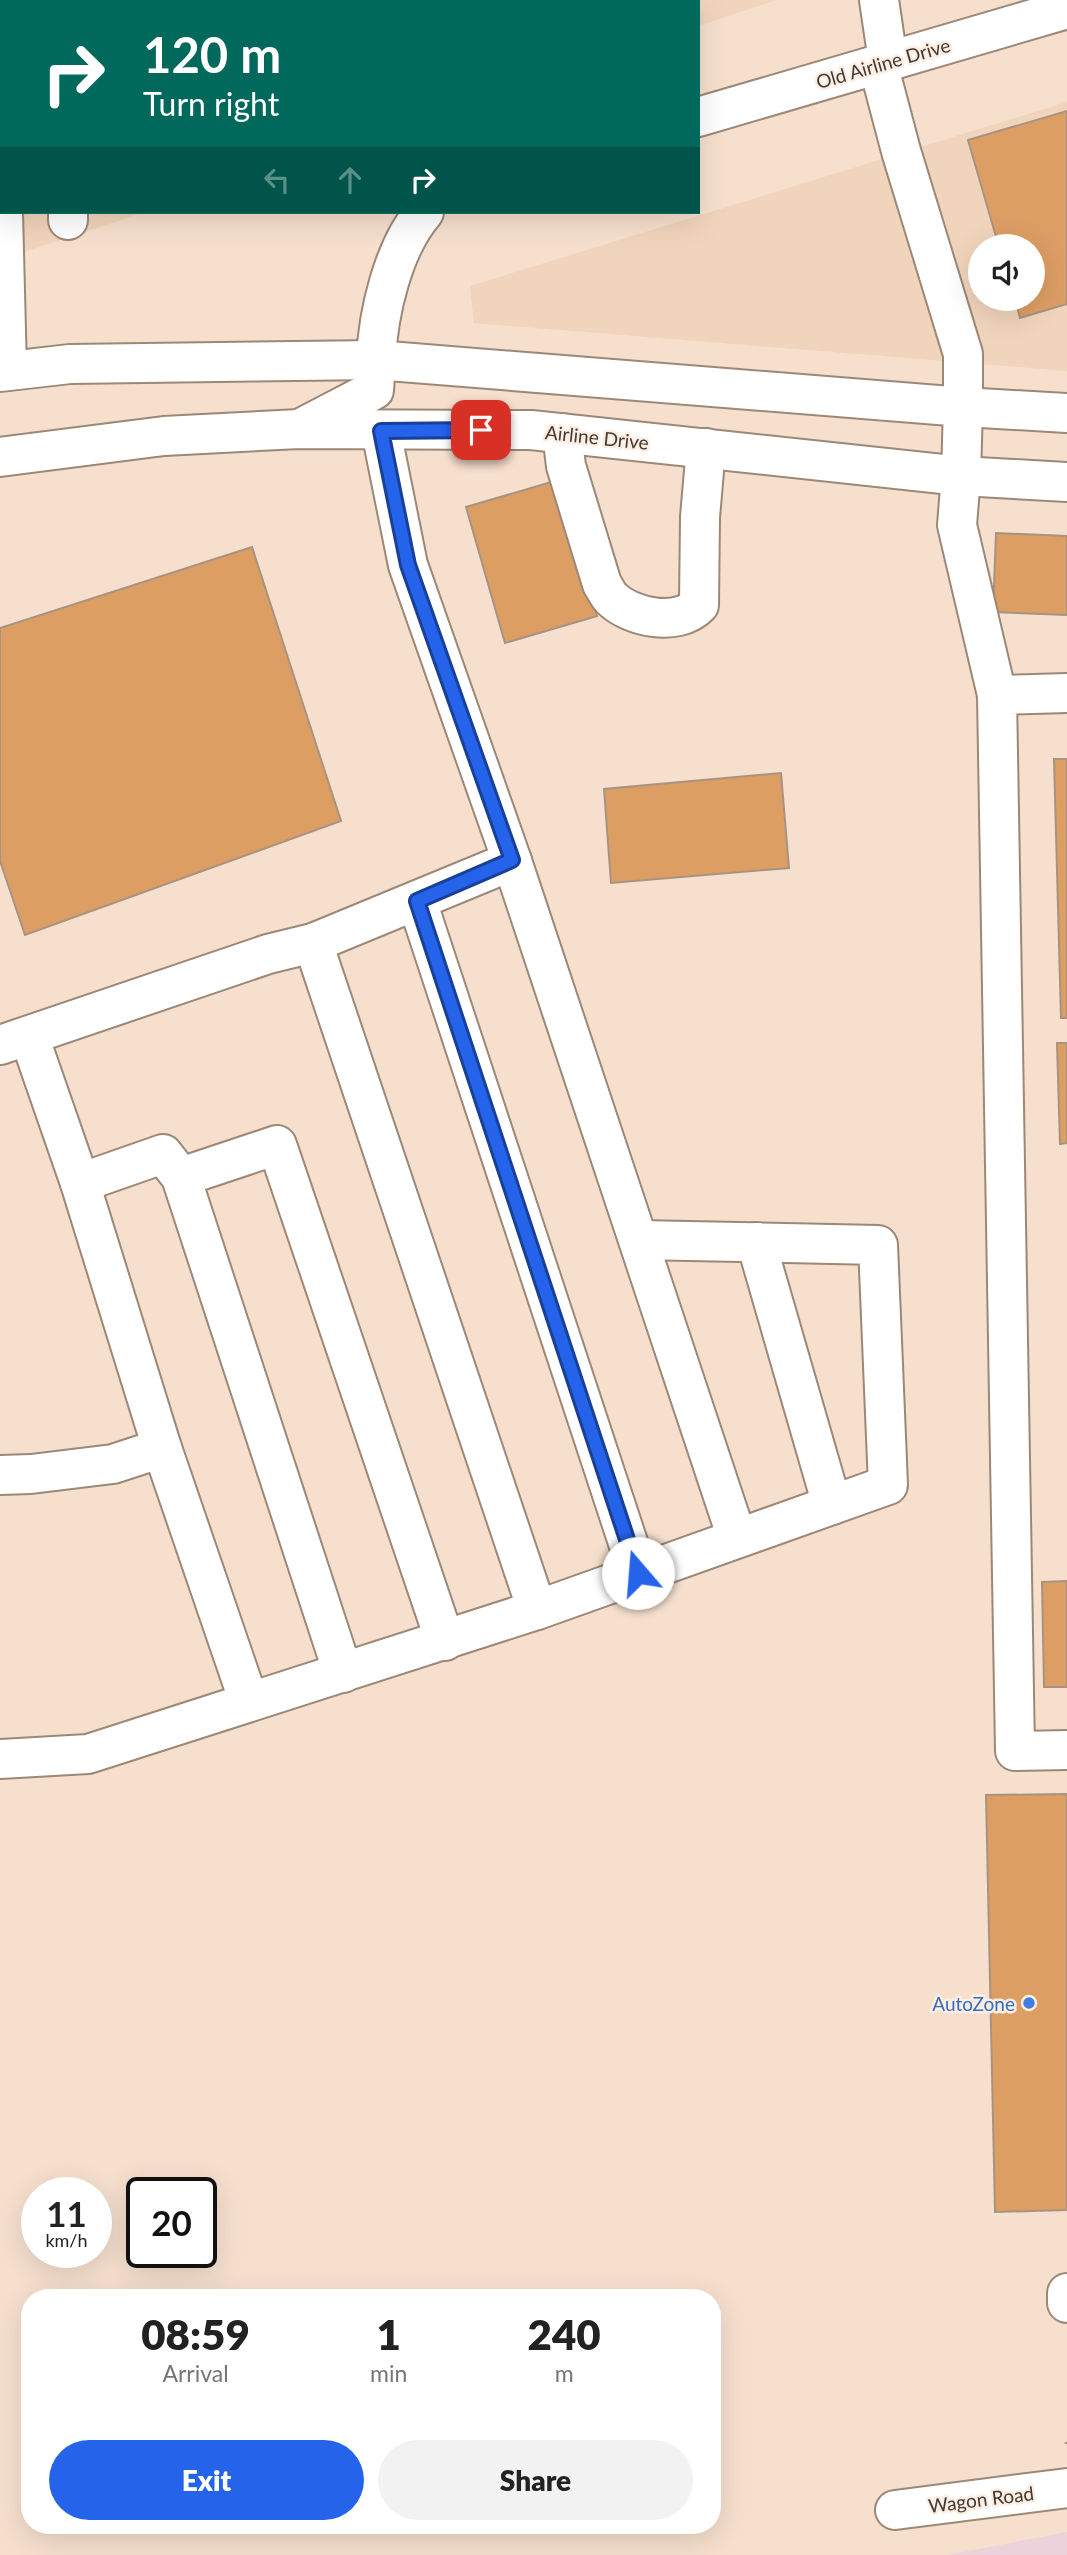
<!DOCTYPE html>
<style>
:root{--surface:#fff;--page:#f2f2f2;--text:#222;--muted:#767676;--accent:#2563eb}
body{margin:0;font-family:Lato,sans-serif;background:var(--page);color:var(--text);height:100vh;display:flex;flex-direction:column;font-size:26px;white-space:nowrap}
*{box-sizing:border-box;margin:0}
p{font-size:23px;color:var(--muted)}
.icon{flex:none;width:38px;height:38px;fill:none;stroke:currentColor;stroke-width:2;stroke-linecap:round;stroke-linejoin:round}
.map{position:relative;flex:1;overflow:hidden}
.panel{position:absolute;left:21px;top:2289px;width:700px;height:245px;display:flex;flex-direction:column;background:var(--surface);border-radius:28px;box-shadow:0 7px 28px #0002}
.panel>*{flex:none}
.banner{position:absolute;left:0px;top:0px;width:700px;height:214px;box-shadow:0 7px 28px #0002;background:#00695c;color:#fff;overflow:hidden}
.controls{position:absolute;left:968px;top:234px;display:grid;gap:14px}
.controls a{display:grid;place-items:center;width:77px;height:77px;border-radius:50%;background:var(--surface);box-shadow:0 7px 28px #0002;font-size:35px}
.speed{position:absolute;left:21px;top:2177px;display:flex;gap:14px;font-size:35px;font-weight:700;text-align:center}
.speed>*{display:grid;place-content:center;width:91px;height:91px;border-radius:50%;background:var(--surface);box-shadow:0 7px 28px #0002;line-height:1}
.speed small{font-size:18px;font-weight:400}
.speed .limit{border:4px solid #111;border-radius:10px;background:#fff;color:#111}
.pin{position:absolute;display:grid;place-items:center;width:60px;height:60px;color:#fff;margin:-30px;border-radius:14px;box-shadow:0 4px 10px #0006}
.me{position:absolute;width:77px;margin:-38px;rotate:342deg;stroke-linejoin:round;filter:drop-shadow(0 0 5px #0008)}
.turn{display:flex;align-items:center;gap:24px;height:147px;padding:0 28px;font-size:32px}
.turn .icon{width:91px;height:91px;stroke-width:2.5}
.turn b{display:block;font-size:49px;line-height:60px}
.lanes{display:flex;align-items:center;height:66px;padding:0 28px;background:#0003;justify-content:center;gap:35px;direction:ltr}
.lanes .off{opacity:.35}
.eta{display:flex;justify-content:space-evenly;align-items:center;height:119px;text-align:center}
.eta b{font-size:42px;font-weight:800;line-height:49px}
.button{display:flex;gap:14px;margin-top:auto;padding:14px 28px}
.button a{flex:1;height:80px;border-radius:42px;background:var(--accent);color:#fff;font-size:28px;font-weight:800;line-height:80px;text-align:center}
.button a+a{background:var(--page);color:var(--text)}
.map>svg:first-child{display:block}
.built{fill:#f1d4bc;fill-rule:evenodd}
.education{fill:#ebd2db}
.building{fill:#dd9e64;stroke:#a89381;stroke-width:2}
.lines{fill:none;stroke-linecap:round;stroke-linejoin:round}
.minor-casing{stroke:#9c8877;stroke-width:42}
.major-casing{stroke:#9c8877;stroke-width:42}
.path{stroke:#a39386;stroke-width:4.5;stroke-dasharray:3.5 5;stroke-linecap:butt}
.minor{stroke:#fff;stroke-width:38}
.major{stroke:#fff;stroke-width:38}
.route-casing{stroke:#184099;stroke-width:18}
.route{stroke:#2563eb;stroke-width:12}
.shop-dot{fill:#3f7fe0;stroke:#fceee3;stroke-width:2.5}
.labels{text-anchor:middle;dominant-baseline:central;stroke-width:5;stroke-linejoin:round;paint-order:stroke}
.street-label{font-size:19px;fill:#423932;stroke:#fceee3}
.shop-label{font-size:19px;fill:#366cbe;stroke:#fceee3;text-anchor:end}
</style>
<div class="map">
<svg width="1067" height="2555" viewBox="0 0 1067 2555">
<rect width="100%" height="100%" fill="#f6dfcd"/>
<g class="built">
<polygon points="0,0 777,0 698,26 698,2 2,2 2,212 145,212 0,260"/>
<path d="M1067 102V371L474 323 470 286ZM980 247H1032V299H980Z"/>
</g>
<polygon class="education" points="1067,2532 1067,2555 948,2555"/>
<g class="building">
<polygon points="183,0 634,0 629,2"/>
<polygon points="1067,111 1067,304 1020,318 1015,299 1032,299 1032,247 999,247 968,140"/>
<polygon points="558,480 597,616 505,643 466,507"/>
<polygon points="996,533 1067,536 1067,615 993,612"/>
<polygon points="252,547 341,821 25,935 0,861 0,628"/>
<polygon points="1054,759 1067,759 1067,1018 1061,1018"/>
<polygon points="781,773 789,868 611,883 604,789"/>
<polygon points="1057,1043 1067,1043 1067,1143 1060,1144"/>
<polygon points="1067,1581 1067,1687 1044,1687 1042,1582"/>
<polygon points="1067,1794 1067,2210 995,2212 986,1795"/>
</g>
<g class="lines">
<defs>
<g id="minor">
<polyline points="63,0 63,2"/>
<polyline points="879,0 888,61"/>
<polyline points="878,64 901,151 963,354 963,407"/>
<polyline points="0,114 2,178"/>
<polyline points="698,117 1067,9"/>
<polyline points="3,212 7,371"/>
<polyline points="68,212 68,220"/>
<path d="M376 360C378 313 393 248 424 212"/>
<polyline points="381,431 408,565 512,861 737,1538"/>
<path d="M562 433 566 466 602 584C605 588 607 594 611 598 631 618 678 627 699 605L700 517 706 448"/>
<polyline points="961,476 957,525 997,695"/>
<polyline points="1067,693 997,695 1015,1751 1067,1750"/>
<polyline points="417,901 638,1573"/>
<polyline points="313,943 537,1610"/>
<polyline points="29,1036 80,1183"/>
<polyline points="0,1045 268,954 313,943 512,861"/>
<polyline points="181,1177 277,1145 445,1641"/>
<polyline points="756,1242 832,1505"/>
<polyline points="0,1475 31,1474 113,1464 162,1448"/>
<polyline points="249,1702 162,1448 80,1183 163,1154 181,1177 343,1673"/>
<polyline points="0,1759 88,1754 537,1610 888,1485 878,1245 639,1240"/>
<polyline points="1067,2293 1067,2303"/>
<polyline points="895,2510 1067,2488"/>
</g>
<g id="major">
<polyline points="0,372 70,364 376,360 963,407 1067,413"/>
<polyline points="303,427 374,390 376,360"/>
<polyline points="0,457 164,436 299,429 531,430 961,476 1067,482"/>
<polyline points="961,476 963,407"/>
</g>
</defs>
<use href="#minor" class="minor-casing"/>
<use href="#major" class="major-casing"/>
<polyline class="path" points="1067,2442 1067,2444"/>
<use href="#minor" class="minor"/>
<use href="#major" class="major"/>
</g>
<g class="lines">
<defs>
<polyline id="route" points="481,430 381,431 408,565 512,860 417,901 638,1573"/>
</defs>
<use href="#route" class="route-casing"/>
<use href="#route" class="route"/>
</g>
<circle class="shop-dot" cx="1029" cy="2003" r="7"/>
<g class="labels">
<g class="street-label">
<text transform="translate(883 63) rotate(-16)">Old Airline Drive</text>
<text transform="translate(597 437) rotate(6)">Airline Drive</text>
<text transform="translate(981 2499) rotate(-7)">Wagon Road</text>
</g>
<g class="shop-label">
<text x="1015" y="2003">AutoZone</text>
</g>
</g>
</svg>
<div class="controls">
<a><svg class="icon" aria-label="sound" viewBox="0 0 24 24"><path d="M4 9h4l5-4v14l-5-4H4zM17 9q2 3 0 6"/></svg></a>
</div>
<div class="speed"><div>11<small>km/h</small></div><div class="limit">20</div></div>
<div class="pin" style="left:481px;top:430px;background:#d93025"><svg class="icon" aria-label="arrive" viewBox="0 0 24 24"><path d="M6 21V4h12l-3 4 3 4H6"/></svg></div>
<svg class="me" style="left:638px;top:1573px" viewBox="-20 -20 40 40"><circle r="19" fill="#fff"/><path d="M0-13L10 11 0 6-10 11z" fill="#2563eb"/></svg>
<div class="banner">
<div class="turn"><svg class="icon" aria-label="right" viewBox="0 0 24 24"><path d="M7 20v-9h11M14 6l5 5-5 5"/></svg><div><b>120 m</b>Turn right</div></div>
<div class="lanes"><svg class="icon off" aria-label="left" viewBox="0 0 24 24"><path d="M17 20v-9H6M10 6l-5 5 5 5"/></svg><svg class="icon off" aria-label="ahead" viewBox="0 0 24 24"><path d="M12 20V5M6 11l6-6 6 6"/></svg><svg class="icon" aria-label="right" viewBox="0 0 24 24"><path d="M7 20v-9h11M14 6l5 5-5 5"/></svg></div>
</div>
<section class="panel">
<div class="eta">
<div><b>08:59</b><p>Arrival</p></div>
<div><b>1</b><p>min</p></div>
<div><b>240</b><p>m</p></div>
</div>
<div class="button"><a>Exit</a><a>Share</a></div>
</section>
</div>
